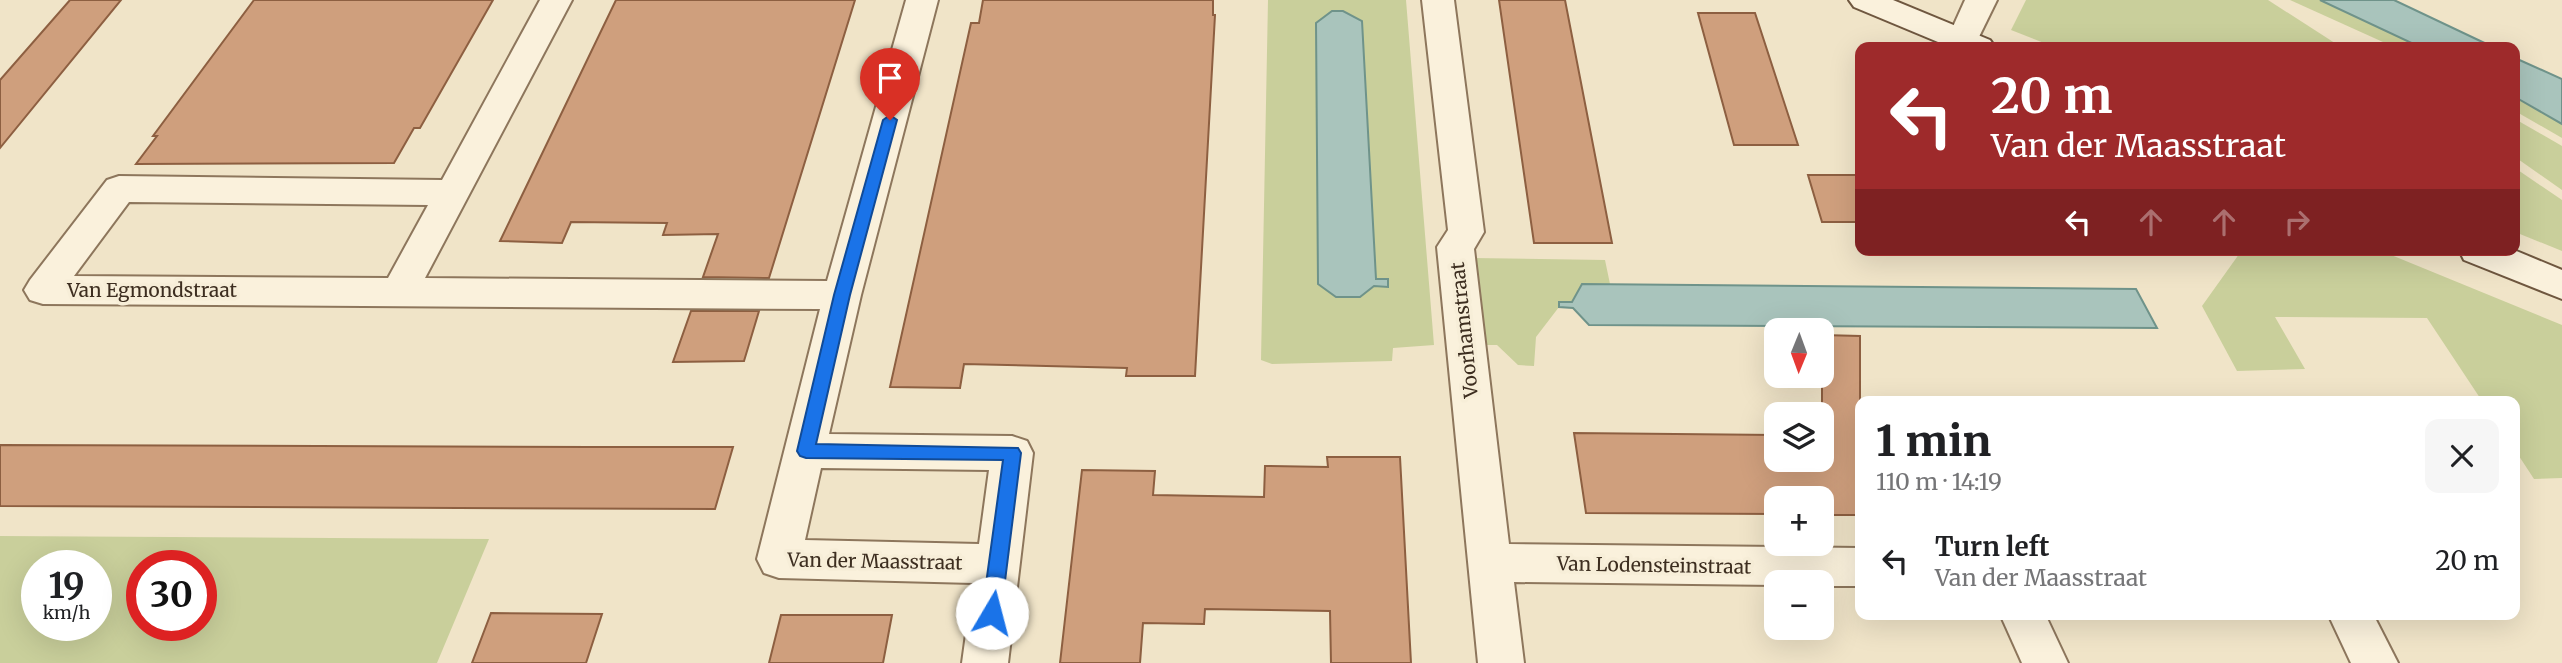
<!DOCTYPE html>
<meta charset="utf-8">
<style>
:root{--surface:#fff;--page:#f6f6f6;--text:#202124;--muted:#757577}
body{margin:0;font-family:Merriweather,serif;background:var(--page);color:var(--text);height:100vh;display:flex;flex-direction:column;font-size:26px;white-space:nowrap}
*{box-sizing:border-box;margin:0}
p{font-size:23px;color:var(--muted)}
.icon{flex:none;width:38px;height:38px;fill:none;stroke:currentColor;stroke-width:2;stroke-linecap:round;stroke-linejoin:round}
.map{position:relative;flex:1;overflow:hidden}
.panel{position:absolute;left:1855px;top:396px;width:665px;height:224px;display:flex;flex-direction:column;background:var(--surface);border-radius:14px;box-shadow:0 7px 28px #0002}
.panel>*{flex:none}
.top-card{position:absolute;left:1855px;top:42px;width:665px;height:214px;border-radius:14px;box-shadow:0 7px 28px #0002;background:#9e2a2b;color:#fff;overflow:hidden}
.needle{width:46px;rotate:181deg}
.buttons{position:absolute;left:1764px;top:318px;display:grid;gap:14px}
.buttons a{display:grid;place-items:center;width:70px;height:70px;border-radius:14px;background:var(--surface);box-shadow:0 7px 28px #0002;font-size:35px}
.speed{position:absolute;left:21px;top:550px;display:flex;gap:14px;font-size:35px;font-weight:700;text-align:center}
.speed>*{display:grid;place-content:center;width:91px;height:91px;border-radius:50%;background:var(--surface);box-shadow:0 7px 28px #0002;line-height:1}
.speed small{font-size:18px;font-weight:400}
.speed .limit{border:10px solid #d22;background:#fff;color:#111}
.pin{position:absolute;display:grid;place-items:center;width:60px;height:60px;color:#fff;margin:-72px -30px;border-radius:50% 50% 50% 0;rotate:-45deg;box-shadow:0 0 7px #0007}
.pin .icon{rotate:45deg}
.me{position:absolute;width:77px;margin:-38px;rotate:8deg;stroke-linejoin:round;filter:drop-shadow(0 0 5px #0008)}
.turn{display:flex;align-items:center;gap:24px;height:147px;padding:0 21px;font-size:32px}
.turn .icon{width:91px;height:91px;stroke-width:2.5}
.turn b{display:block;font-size:49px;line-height:60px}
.lanes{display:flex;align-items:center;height:66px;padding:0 21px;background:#0003;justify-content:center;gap:35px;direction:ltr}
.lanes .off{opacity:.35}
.round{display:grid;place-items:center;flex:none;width:74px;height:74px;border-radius:14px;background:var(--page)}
.summary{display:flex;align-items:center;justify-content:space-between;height:119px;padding:0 21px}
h1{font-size:42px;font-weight:800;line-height:52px}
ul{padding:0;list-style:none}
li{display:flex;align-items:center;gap:21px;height:91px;padding:0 21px}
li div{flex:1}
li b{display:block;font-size:26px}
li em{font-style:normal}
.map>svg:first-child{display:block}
.green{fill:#c9cf9b;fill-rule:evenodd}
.water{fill:#a9c4bc;stroke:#6f938a;stroke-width:2}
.building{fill:#cf9f7d;stroke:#8d5f41;stroke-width:2}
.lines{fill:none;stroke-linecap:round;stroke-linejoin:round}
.street-casing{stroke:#8d765c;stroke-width:4}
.secondary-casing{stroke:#6f573f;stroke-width:4}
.street{fill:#faf1dc;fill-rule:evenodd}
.secondary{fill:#faf1dc;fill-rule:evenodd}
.route{fill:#1a73e8;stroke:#114b97;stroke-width:2}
.labels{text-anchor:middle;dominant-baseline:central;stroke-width:7;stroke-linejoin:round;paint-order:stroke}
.street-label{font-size:19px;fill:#3d2e20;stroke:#f7eed8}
</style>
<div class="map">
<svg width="2562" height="663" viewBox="0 0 2562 663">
<rect width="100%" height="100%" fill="#f0e4c8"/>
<g class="green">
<polygon points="1268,0 1406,0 1434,345 1393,348 1392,361 1272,364 1261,360"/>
<polygon points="2026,0 2268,0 2341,47 2054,47 2011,30"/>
<polygon points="2290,0 2320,0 2420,47 2394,47"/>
<polygon points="2515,97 2562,124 2562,138 2515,111"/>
<polygon points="2515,119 2562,146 2562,190 2515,157"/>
<polygon points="2515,168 2562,200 2562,251 2515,232"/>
<polygon points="2242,250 2379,250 2562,325 2562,478 2534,479 2515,450 2515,401 2482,401 2427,318 2275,317 2305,369 2237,371 2202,306"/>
<polygon points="1473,258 1605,260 1610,284 1582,284 1572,302 1559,302 1559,307 1536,337 1534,366 1518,365 1497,345 1482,345"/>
<path d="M0 536 489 539 437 663H0ZM96 565V625H37V565ZM142 565H201V625H142Z"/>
</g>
<g class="water">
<polygon points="2320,0 2394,0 2493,47 2420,47"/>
<polygon points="1332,11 1343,11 1362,21 1376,279 1388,279 1388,287 1374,286 1360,297 1336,297 1318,284 1316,23"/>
<polygon points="2515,58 2562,79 2562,124 2515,97"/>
<polygon points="1582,284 2136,289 2157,328 1589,325 1573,308 1559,307 1559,302 1572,302"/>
</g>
<g class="building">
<polygon points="70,0 121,0 0,148 0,80"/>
<polygon points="254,0 493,0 420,128 414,128 394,163 136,164 157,136 153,136"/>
<polygon points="616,0 855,0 769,278 703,277 718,234 663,235 667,223 571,222 562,243 500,241"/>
<polygon points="983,0 1213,0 1213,15 1215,15 1195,376 1126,376 1127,368 964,364 960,388 890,387 971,23 979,23"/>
<polygon points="1499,0 1565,0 1612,243 1534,243"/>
<polygon points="1698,13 1755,13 1798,145 1734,145"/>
<polygon points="1808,175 1860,175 1860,222 1822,222"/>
<polygon points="691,311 759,311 744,361 673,362"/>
<polygon points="1822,335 1860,336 1860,515 1822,515 1822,499 1776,499 1776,514 1586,513 1574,433 1776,435 1776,460 1822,460"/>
<polygon points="0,445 590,447 733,447 715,509 0,506"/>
<polygon points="1327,457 1400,457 1411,663 1331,663 1330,611 1205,609 1204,624 1143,623 1140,663 1060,663 1082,470 1155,471 1153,495 1264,497 1265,466 1328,467"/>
<polygon points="491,613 602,614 586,663 472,663"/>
<polygon points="781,615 892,615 883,663 769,663"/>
</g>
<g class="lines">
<defs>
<g id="street">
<path d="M540 0H572L425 278 827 281 906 0H938L861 295 829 434 1012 436 1027 441 1033 453 1008 663H962L973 583 779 578 764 573 757 559 820 309 43 304 30 300 24 290 30 280 107 180 119 176 442 180ZM129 202 428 205 388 278 74 276ZM821 468 989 470 979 544 805 540Z"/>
<polygon points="1422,0 1454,0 1484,232 1474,249 1509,544 1860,548 1860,586 1822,586 1822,583 1776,583 1776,585 1514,582 1524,663 1478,663 1437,247 1448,230"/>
<polygon points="1965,0 1997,0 1974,47 1952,47 1947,40"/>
<polygon points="2000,614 2045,614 2068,663 2022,663"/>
<polygon points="2328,614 2373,614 2398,663 2351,663"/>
</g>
<g id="secondary">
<polygon points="1849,0 1893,0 1990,40 1995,47 1950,47 1854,7"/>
<polygon points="2459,250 2514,250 2562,270 2562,299 2464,260"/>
</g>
</defs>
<use href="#street" class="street-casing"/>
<use href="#secondary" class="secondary-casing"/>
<use href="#street" class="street"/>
<use href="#secondary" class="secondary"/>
</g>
<polygon class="route" points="890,115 897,120 850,295 816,444 1018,448 1021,453 1001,613 998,619 992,622 985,619 982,613 1003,460 806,458 800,456 797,451 834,295 883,120"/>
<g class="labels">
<g class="street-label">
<text x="152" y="290">Van Egmondstraat</text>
<text transform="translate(1464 330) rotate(-96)">Voorhamstraat</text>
<text transform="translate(875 561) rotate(1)">Van der Maasstraat</text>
<text transform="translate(1654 565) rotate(1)">Van Lodensteinstraat</text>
</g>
</g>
</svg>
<div class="buttons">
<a><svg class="needle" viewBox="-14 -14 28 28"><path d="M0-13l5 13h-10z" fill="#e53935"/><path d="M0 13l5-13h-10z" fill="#757577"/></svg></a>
<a><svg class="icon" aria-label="layers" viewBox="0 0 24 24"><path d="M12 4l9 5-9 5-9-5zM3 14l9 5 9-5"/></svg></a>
<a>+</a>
<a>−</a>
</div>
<div class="speed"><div>19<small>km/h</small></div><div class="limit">30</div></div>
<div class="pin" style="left:890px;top:120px;background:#d93025"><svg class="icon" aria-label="arrive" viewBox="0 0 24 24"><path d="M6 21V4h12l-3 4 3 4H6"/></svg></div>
<svg class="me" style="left:992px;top:613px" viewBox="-20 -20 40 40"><circle r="19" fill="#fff"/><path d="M0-13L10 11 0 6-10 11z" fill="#1a73e8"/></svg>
<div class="top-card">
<div class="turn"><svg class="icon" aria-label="left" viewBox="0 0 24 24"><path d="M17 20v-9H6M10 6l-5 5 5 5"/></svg><div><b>20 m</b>Van der Maasstraat</div></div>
<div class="lanes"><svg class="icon" aria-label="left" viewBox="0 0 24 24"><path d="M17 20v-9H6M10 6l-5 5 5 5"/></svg><svg class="icon off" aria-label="ahead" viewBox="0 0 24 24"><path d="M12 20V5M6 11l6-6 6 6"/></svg><svg class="icon off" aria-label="ahead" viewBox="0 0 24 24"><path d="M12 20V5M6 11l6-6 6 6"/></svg><svg class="icon off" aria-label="right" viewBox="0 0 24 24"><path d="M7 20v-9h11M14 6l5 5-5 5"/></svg></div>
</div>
<section class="panel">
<div class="summary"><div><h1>1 min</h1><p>110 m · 14:19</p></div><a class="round"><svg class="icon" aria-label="close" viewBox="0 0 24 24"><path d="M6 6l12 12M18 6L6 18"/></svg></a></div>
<ul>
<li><svg class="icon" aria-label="left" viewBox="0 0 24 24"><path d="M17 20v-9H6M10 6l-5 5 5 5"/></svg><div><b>Turn left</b><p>Van der Maasstraat</p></div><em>20 m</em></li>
</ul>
</section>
</div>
